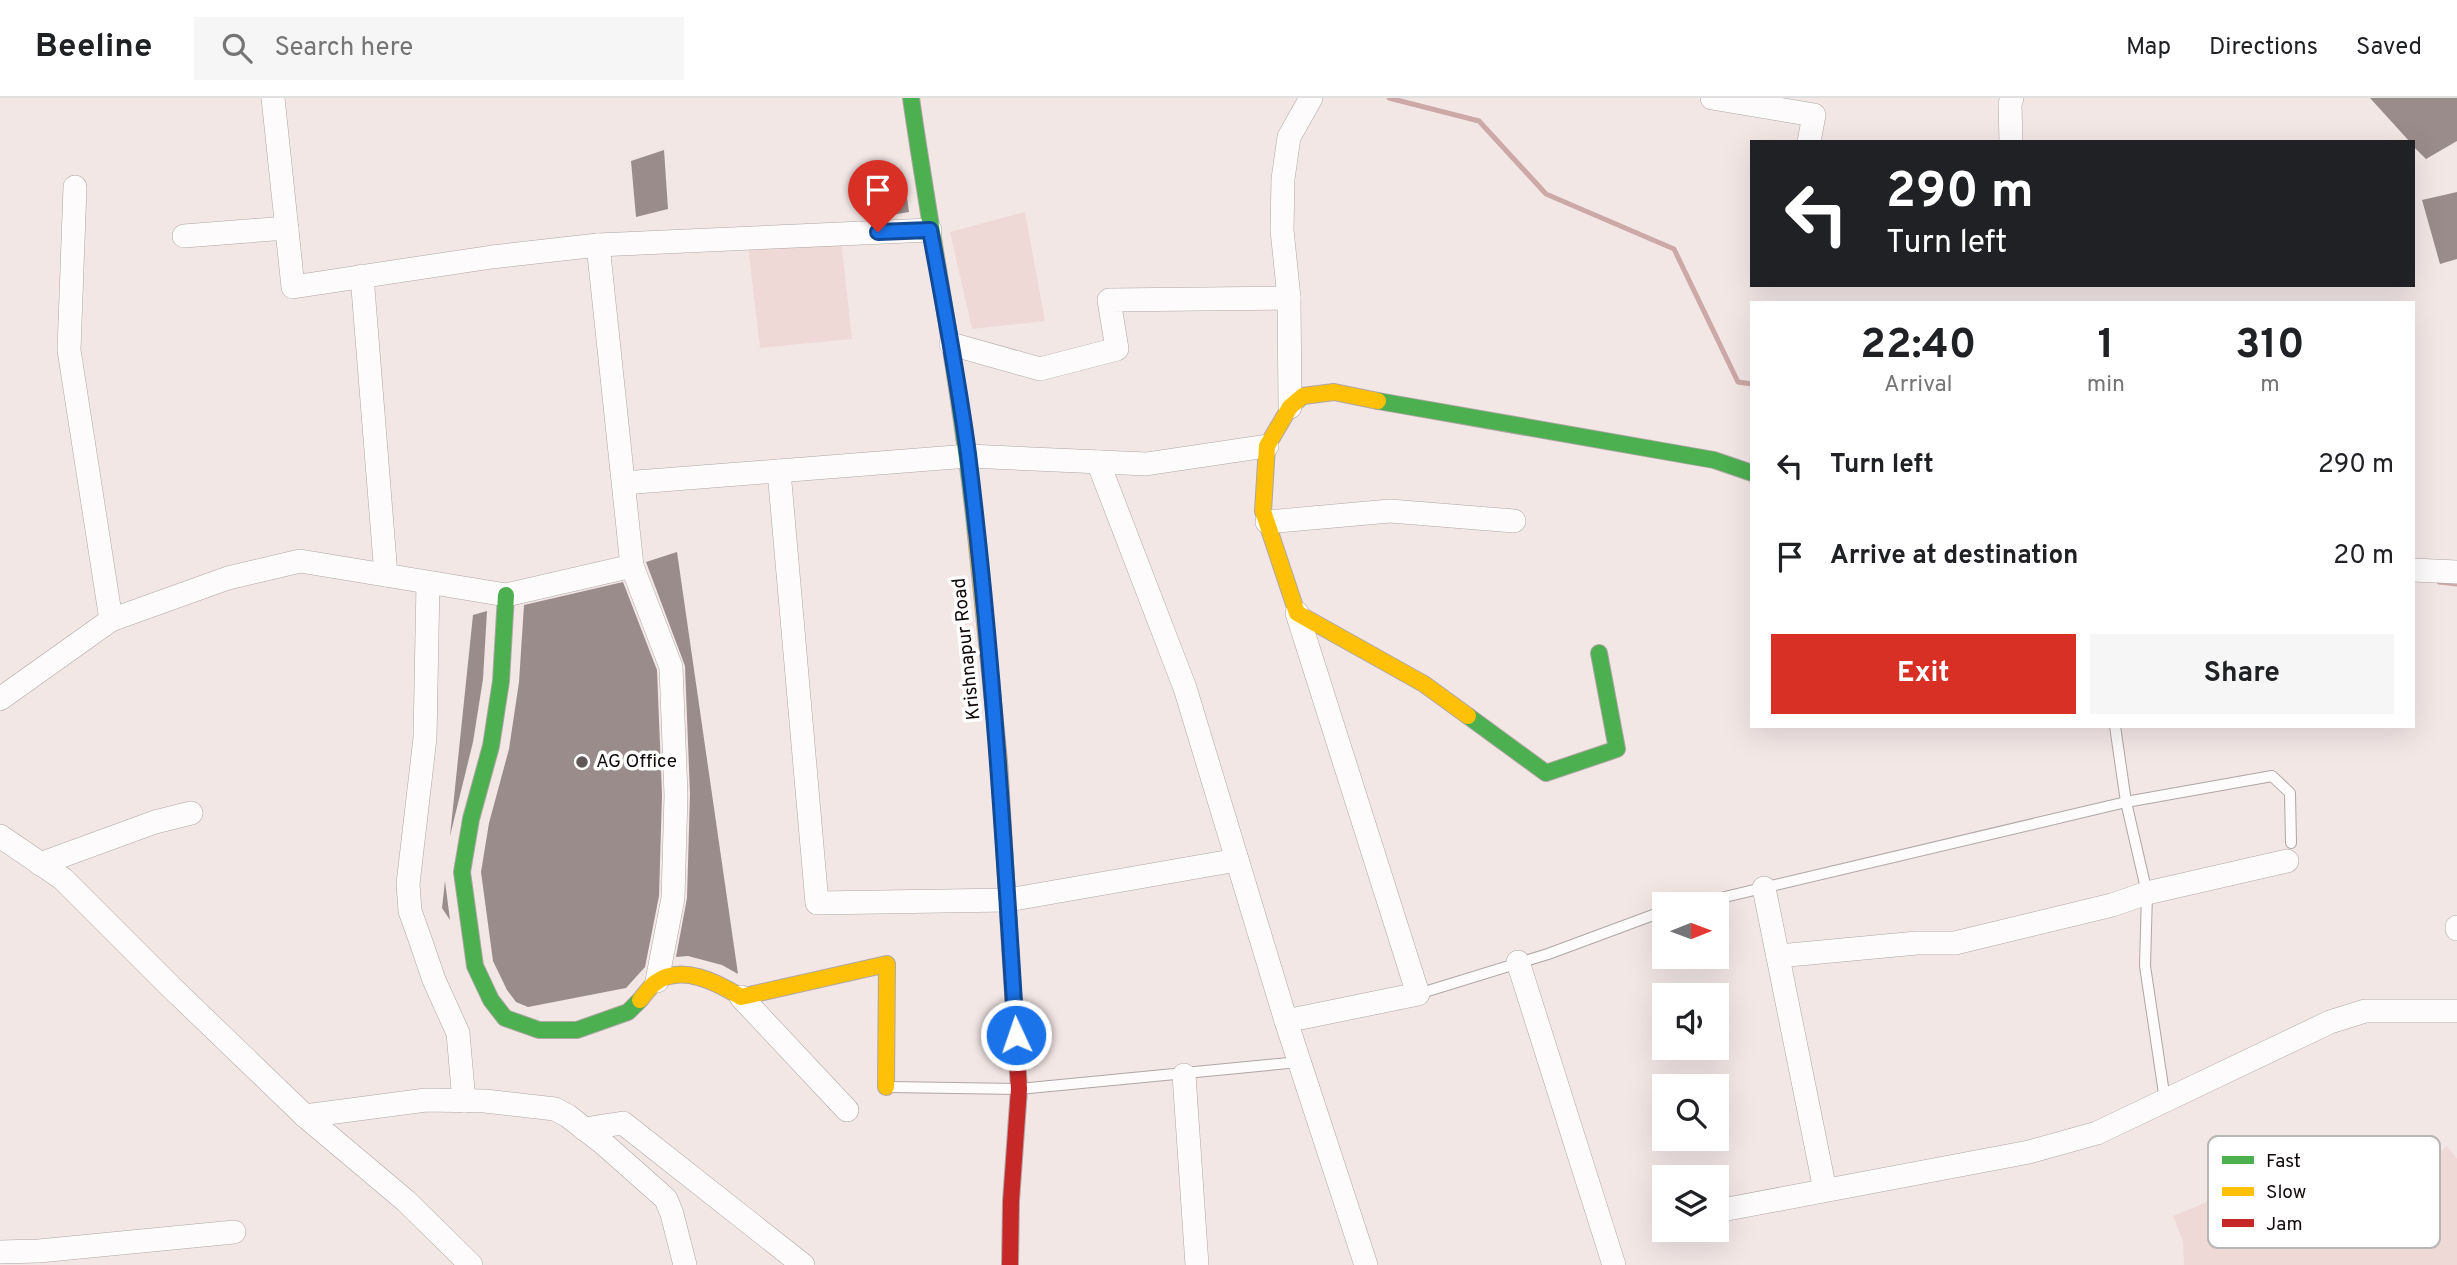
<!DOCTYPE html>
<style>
:root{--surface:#fff;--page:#f6f6f6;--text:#202124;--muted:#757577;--line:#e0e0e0;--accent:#d93025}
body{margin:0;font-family:Overpass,sans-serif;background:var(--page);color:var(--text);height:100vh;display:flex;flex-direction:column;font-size:26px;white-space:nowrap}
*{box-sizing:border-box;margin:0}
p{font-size:23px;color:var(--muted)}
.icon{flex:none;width:38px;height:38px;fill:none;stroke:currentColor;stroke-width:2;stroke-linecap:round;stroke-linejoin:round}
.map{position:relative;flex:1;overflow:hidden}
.panel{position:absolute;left:1750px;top:203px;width:665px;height:427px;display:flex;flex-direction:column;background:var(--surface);border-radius:0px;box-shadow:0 7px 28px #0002}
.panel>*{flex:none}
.hud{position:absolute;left:1750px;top:42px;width:665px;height:147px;border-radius:0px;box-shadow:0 7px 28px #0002;background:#202124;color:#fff;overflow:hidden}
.needle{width:46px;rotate:89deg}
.fabs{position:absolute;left:1652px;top:794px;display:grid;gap:14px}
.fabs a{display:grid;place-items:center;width:77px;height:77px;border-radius:0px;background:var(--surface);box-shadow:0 7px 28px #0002;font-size:35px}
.pin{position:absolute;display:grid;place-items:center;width:60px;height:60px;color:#fff;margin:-72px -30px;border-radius:50% 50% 50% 0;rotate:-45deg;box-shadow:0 0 7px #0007}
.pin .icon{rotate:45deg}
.me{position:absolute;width:77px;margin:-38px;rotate:357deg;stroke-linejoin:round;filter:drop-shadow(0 0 5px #0008)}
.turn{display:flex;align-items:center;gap:24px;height:147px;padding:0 21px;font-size:32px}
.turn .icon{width:91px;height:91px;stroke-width:2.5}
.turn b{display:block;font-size:49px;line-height:60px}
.eta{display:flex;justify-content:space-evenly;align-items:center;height:119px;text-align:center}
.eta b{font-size:42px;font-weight:700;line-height:49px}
.button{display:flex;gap:14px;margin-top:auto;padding:14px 21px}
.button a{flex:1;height:80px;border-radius:0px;background:var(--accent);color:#fff;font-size:28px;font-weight:700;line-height:80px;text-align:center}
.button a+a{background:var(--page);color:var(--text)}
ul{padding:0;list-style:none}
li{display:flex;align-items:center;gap:21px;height:91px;padding:0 21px}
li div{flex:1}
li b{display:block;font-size:26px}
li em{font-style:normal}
header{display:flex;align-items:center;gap:42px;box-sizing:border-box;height:98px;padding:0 35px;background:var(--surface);border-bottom:2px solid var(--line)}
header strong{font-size:33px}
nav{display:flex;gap:38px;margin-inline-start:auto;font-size:24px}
.search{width:490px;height:63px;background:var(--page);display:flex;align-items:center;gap:18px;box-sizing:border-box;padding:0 24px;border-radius:0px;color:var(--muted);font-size:26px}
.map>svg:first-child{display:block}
.built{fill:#eed9d7}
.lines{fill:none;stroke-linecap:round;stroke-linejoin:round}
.stream{stroke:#cca8a6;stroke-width:5}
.building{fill:#998c8b}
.lane-casing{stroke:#afa6a5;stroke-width:12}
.street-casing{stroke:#afa6a5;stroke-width:24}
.fast-casing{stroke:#afa6a5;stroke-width:18}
.slow-casing{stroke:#afa6a5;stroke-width:18}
.jam-casing{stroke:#afa6a5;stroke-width:18}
.lane{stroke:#fdfbfb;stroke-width:10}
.street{stroke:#fdfbfb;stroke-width:23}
.fast{stroke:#4caf50;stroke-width:16}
.slow{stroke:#ffc107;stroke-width:16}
.jam{stroke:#c62828;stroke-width:16}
.route-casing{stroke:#114b97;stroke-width:18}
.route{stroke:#1a73e8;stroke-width:12}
.poi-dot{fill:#605756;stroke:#fff;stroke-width:2.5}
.labels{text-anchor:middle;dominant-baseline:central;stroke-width:7;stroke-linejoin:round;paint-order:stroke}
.street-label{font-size:19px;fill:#110909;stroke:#fff}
.poi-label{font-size:19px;fill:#110909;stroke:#fff;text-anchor:start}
.key{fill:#fff;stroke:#b8b5b5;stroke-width:2}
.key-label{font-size:19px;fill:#110909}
</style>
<header>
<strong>Beeline</strong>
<div class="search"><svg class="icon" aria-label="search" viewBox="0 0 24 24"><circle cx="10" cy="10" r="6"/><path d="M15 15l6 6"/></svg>Search here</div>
<nav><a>Map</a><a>Directions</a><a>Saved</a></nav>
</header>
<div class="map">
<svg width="2457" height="1167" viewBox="0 0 2457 1167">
<rect width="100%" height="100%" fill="#f3e7e6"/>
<g class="built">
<polygon points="1025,114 1045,223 972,231 950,134"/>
<polygon points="747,140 841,141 852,241 760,250"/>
<polygon points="2447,1048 2457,1061 2457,1167 2184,1167 2183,1144 2173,1118 2270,1078 2335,1078 2374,1053 2414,1074"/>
</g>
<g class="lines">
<g class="stream">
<polyline points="1389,0 1479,23 1546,96 1674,151 1738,284 1752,286"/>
<polyline points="2439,484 2457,486"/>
</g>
</g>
<g class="building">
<polygon points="2370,0 2457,0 2457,43 2426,61 2413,48 2413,44 2410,44"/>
<polygon points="664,52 668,111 636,119 631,63"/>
<polygon points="905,85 909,114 891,117 889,89"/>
<polygon points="2457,94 2457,161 2440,166 2422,102"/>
<polygon points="677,454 738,876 722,867 688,858 676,859 687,800 690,696 685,568 646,464"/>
<polygon points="623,484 657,572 662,697 659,798 645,869 626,890 528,909 516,904 507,892 493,863 481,774 489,725 509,651 519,584 524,507"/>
<polygon points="487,513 483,581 473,644 450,738 473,517"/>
<polygon points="445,783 450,822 442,810"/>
</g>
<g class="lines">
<defs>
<g id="lane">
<polyline points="2115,628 2126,704 2147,795 2145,868 2165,1002"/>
<polyline points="1691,807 2126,704 2272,678 2290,695 2291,745"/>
<polyline points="1418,896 1548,856 1664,813"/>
<polyline points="889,989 1019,991 1299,964"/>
</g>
<g id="street">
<polyline points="273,0 293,189 492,159 598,147 930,132"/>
<polyline points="1712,0 1814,17 1809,44"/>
<polyline points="2011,44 2010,6 2012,0"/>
<polyline points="75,89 69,252 111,522"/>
<polyline points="184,138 287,130"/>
<polyline points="598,147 632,468 671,569 676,697 673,800 657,883"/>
<polyline points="362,178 386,477"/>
<polyline points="951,246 1040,271 1117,251 1109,202 1289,200"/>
<polyline points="1290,309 1289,200 1282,132 1283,81 1289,39 1311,0"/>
<polyline points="1098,364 1185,590 1286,923 1366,1167"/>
<polyline points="779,373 817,805 1008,802 1237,762"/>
<polyline points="624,385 968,358 1146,366 1267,348"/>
<polyline points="1267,424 1390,413 1514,423"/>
<polyline points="2413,472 2457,474"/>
<polyline points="428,485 425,640 408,786 410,813 420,841 434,882 458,935 464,1003"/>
<polyline points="0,601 111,522 228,480 300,463 506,497 632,468"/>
<polyline points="0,738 63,781 171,889 305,1018 406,1103 471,1167"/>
<polyline points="40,766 155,724 191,715"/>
<polyline points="1764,790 1825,1092"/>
<polyline points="2457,831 2457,829"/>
<polyline points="1778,858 1917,845 1955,845 2112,807 2147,795 2287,763"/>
<polyline points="1518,864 1614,1167"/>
<polyline points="741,899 847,1012"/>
<polyline points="1286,923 1418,896 1297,515"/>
<polyline points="1184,977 1197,1167"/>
<polyline points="305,1018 426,1002 485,1003 555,1011 568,1018 604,1046 666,1101 672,1116 685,1167"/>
<polyline points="584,1031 623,1025 803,1167"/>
<polyline points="1717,1113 2029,1054 2097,1035 2330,924 2365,913 2457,913"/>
<polyline points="0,1154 39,1153 234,1134"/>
</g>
<g id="fast">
<path d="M911 0C932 146 961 290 976 437"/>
<polyline points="1378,303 1714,362 1752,375"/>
<polyline points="506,497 501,583 491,648 471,721 462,774 475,868 491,902 505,920 539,932 577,932 628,914 640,902"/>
<polyline points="1468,618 1546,675 1617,651 1599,555"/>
</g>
<g id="slow">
<polyline points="1378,303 1334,294 1303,298 1290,309 1267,348 1263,413 1297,515 1424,586 1468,618"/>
<polyline points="976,437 999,663 1010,848"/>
<path d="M640 902C645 896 650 889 655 885 681 865 718 885 741 899L887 866 886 989"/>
</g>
<polyline id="jam" points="1010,1167 1011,1103 1019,991 1010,848"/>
</defs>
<use href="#lane" class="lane-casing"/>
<use href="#street" class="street-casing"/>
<use href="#fast" class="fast-casing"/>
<use href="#slow" class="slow-casing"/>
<use href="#jam" class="jam-casing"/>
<use href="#lane" class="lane"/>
<use href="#street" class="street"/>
<use href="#fast" class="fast"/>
<use href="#slow" class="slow"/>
<use href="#jam" class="jam"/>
</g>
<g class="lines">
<defs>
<path id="route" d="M878 134 930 132C944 207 958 281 968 356 992 549 1004 743 1016 937"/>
</defs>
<use href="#route" class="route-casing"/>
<use href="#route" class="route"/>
</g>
<circle class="poi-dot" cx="582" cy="664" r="7"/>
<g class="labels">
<g class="street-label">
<text transform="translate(967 551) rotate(-96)">Krishnapur Road</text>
</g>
<g class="poi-label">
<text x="596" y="664">AG Office</text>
</g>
</g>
<rect x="2208" y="1038" width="232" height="112" rx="10" class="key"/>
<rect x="2222" y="1058" width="32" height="8" fill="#4caf50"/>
<rect x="2222" y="1089" width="32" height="9" fill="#ffc107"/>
<rect x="2222" y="1121" width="32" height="8" fill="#c62828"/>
<g class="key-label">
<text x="2266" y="1069">Fast</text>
<text x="2266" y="1100">Slow</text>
<text x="2266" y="1132">Jam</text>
</g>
</svg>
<div class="fabs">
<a><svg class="needle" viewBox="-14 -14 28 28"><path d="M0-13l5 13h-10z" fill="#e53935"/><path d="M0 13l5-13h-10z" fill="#757577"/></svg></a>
<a><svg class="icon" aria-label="sound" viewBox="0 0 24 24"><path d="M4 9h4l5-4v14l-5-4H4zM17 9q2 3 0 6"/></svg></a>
<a><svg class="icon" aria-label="search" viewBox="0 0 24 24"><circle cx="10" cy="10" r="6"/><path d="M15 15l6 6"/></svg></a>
<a><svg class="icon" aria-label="layers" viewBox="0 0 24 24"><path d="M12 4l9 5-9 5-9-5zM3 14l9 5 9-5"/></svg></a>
</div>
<div class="pin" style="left:878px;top:134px;background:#d93025"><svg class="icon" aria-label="arrive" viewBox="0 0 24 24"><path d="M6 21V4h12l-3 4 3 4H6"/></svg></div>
<svg class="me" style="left:1016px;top:937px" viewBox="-20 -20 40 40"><circle r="17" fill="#1a73e8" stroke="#fff" stroke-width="3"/><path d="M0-11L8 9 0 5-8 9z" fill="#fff"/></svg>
<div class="hud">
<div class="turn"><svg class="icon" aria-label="left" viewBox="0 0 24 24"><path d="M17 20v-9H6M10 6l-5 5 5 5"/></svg><div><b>290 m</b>Turn left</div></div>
</div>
<section class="panel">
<div class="eta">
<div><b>22:40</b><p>Arrival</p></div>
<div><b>1</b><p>min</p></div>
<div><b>310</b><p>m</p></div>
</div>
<ul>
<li><svg class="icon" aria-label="left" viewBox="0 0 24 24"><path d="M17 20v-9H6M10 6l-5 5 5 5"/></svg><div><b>Turn left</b></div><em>290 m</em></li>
<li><svg class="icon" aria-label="arrive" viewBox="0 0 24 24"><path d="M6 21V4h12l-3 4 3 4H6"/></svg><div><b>Arrive at destination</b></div><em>20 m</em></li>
</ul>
<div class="button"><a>Exit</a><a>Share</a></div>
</section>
</div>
